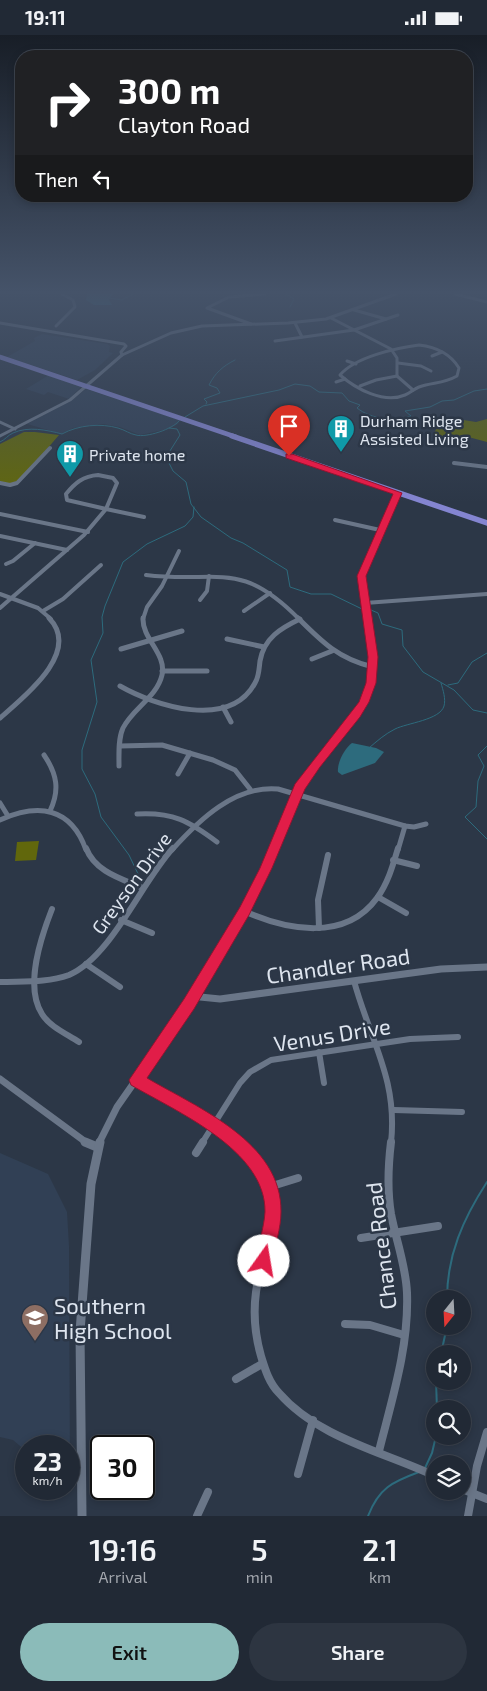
<!DOCTYPE html>
<style>
:root{--surface:#212935;--page:#2d3541;--text:#f1f3f6;--muted:#a2a6ad;--line:#3e4550;--accent:#8bbbb9}
body{margin:0;font-family:"Exo 2",sans-serif;background:var(--page);color:var(--text);height:100vh;display:flex;flex-direction:column;font-size:19px;white-space:nowrap}
*{box-sizing:border-box;margin:0}
p{font-size:16px;color:var(--muted)}
.icon{flex:none;width:28px;height:28px;fill:none;stroke:currentColor;stroke-width:2;stroke-linecap:round;stroke-linejoin:round}
.map{position:relative;height:1481px;overflow:hidden}
.drawer{display:flex;flex-direction:column;background:var(--surface);flex:1}
.drawer>*{flex:none}
.banner{position:absolute;left:15px;top:15px;width:458px;height:152px;border-radius:20px;box-shadow:0 2px 8px #0003,0 0 0 1px var(--line);background:#202124;color:#fff;overflow:hidden}
.needle{width:32px;rotate:198deg}
.tools{position:absolute;left:426px;top:1255px;display:grid;gap:10px}
.tools a{display:grid;place-items:center;width:45px;height:45px;border-radius:50%;background:var(--surface);box-shadow:0 2px 8px #0003,0 0 0 1px var(--line);font-size:25px}
.speed{position:absolute;left:15px;top:1400px;display:flex;gap:10px;font-size:25px;font-weight:700;text-align:center}
.speed>*{display:grid;place-content:center;width:65px;height:65px;border-radius:50%;background:var(--surface);box-shadow:0 2px 8px #0003,0 0 0 1px var(--line);line-height:1}
.speed small{font-size:12px;font-weight:400}
.speed .limit{border:2px solid #111;border-radius:8px;background:#fff;color:#111}
.pin{position:absolute;display:grid;place-items:center;width:42px;height:42px;color:#fff;margin:-51px -21px;border-radius:50% 50% 50% 0;rotate:-45deg;box-shadow:0 0 5px #0007}
.pin .icon{rotate:45deg}
.me{position:absolute;width:55px;margin:-28px;rotate:13deg;stroke-linejoin:round;filter:drop-shadow(0 0 4px #0008)}
.turn{display:flex;align-items:center;gap:18px;height:105px;padding:0 20px;font-size:22px}
.turn .icon{width:65px;height:65px;stroke-width:2.5}
.turn b{display:block;font-size:35px;line-height:42px}
.then{display:flex;align-items:center;height:48px;padding:0 20px;background:#0003;gap:10px;font-size:19px}
.eta{display:flex;justify-content:space-evenly;align-items:center;height:85px;text-align:center}
.eta b{font-size:30px;font-weight:600;line-height:35px}
.button{display:flex;gap:10px;margin-top:auto;padding:10px 20px}
.button a{flex:1;height:58px;border-radius:30px;background:var(--accent);color:#111;font-size:20px;font-weight:600;line-height:58px;text-align:center}
.button a+a{background:var(--page);color:var(--text)}
.status{display:flex;justify-content:space-between;align-items:center;height:35px;padding:0 25px;background:var(--surface);direction:ltr}
.status svg{height:14px;fill:currentColor}
.map>svg:first-child{display:block}
.built{fill:#314055}
.green{fill:#61670c}
.water{fill:#2d6b7d}
.lines{fill:none;stroke-linecap:round;stroke-linejoin:round}
.stream-far1{stroke:#2d6b7d;stroke-width:1}
.stream{stroke:#2d6b7d;stroke-width:2}
.minor-far4{stroke:#6a7688;stroke-width:3}
.minor-far3{stroke:#6a7688;stroke-width:4}
.minor-far2{stroke:#6a7688;stroke-width:5}
.minor-far1{stroke:#6a7688;stroke-width:6}
.minor{stroke:#6a7688;stroke-width:8}
.tertiary-far4{stroke:#6a7688;stroke-width:3}
.tertiary-far3{stroke:#6a7688;stroke-width:4.5}
.tertiary-far2{stroke:#6a7688;stroke-width:5.5}
.tertiary-far1{stroke:#6a7688;stroke-width:7}
.tertiary{stroke:#6a7688;stroke-width:9}
.trunk-far1{stroke:#8485d1;stroke-width:4.5}
.trunk{stroke:#8485d1;stroke-width:5.5}
.route{fill:#e11d48;stroke:#92132f}
.labels{text-anchor:middle;dominant-baseline:central;stroke-width:5;stroke-linejoin:round;paint-order:stroke}
.far-poi-label{font-size:16px;fill:#dee5ef;stroke:#2c3747;text-anchor:start}
.street-label{font-size:19px;fill:#dee5ef;stroke:#2c3747}
.near-street-label{font-size:22px;fill:#dee5ef;stroke:#2c3747}
.near-poi-label{font-size:22px;fill:#dee5ef;stroke:#2c3747;text-anchor:start}
</style>
<div class="status"><b>19:11</b><svg viewBox="0 0 49 12"><path d="M0 12V9h3v3zM5 12V6h3v6zM10 12V3h3v9zM15 12V0h3v12zM26 1h20v11H26zM47 4h2v5h-2z"/></svg></div>
<div class="map">
<svg width="487" height="1481" viewBox="0 0 487 1481">
<rect width="100%" height="100%" fill="#2c3747"/>
<g class="built">
<polygon points="42,299 107,309 110,311 109,317 113,318 95,335 77,345 7,322 35,306 34,303"/>
<polygon points="49,340 80,351 81,352 69,364 48,357 44,360 26,354"/>
<polygon points="86,354 180,385 178,389 168,394 140,400 120,392 103,389 73,393 62,399 27,389 71,366"/>
<polygon points="0,1118 48,1139 67,1177 69,1211 70,1441 69,1442 69,1411 26,1411 26,1416 13,1405 0,1402"/>
</g>
<g class="green">
<polygon points="445,382 476,387 487,384 487,407 461,400 458,404 433,399"/>
<polygon points="24,397 35,397 59,400 23,442 13,449 0,448 0,409"/>
<polygon points="39,806 36,825 15,826 17,807"/>
</g>
<g class="water">
<polygon points="87,259 113,259 109,265 112,270 94,270 86,265"/>
<path d="M352 708 376 713 384 717 375 728 342 740 338 737C337 728 344 714 352 708Z"/>
</g>
<g class="lines">
<g class="stream-far1">
<polyline points="286,259 294,264 290,272"/>
<polyline points="109,263 122,265 133,259"/>
<path d="M206 369 207 367 204 364 220 358 217 353 209 350C215 338 223 331 235 325"/>
<path d="M185 382 203 371 279 355 295 349 310 351 319 357 342 358 349 366 360 370 357 373C371 384 394 387 411 381L405 376 430 372 442 366 454 365 474 356 487 354"/>
<polyline points="169,393 177,394 180,400 168,419 168,426 173,436 186,447 191,469 201,482 231,503 243,508 287,535 290,552 311,559 331,559 362,574"/>
<path d="M0 407C5 405 8 400 13 398 28 391 47 395 62 399 78 390 101 388 118 393 125 395 130 399 136 400 146 403 173 394 179 386"/>
<polyline points="371,575 378,578 382,589 402,595 403,611 423,637 454,655 473,675 487,678"/>
<polyline points="448,650 458,648 472,627 487,618"/>
<polyline points="487,711 478,720 484,731 478,746 476,772 465,782 487,804"/>
<path d="M369 713C377 706 385 699 395 694 407 688 440 685 444 671 446 664 443 655 441 648"/>
<polyline points="140,843 129,820 101,782 95,759 82,734 82,715 97,667 91,625 103,598 102,582 105,571 123,527 147,509 185,491 193,482 194,472"/>
</g>
<g class="stream">
<path d="M447 1264C447 1220 463 1184 487 1147"/>
<polyline points="441,1319 447,1291"/>
<polyline points="436,1346 437,1374"/>
<polyline points="425,1433 432,1418 436,1401"/>
<path d="M368 1481C379 1453 392 1447 419 1437"/>
</g>
<g class="minor-far4">
<polyline points="455,259 487,267"/>
<polyline points="354,275 386,284"/>
<polyline points="331,283 391,314 397,323 397,341 413,355"/>
<polyline points="0,288 124,309 126,311 121,317 122,320"/>
<polyline points="295,288 302,302"/>
<polyline points="251,289 207,273 229,262 265,259"/>
<polyline points="56,291 75,272 73,265 62,259"/>
<polyline points="275,306 354,295 398,280"/>
<path d="M419 310C436 312 450 318 459 333L457 341C443 349 433 347 419 352 414 354 410 358 405 360 384 369 356 354 340 340 355 322 396 313 419 310Z"/>
<polyline points="432,321 442,317"/>
<polyline points="347,326 356,329"/>
<polyline points="398,328 421,331 431,336"/>
<polyline points="336,347 345,344"/>
<polyline points="360,351 376,345 397,341"/>
<polyline points="0,387 15,394"/>
</g>
<g class="minor-far3">
<polyline points="454,428 487,432"/>
<path d="M98 440 113 443 117 448 106 474 67 465 66 459C75 448 83 441 98 440Z"/>
<polyline points="0,448 10,450 17,448 50,413"/>
<polyline points="106,474 144,482"/>
<polyline points="0,479 88,497"/>
<polyline points="335,485 380,495"/>
<polyline points="0,501 67,515"/>
<polyline points="6,529 13,526 35,508"/>
<path d="M146 540C218 549 239 523 299 584"/>
<polyline points="0,559 38,573 51,584"/>
<polyline points="200,565 207,556 209,541"/>
<polyline points="365,568 487,559"/>
<polyline points="0,573 84,500 106,474"/>
<polyline points="43,576 63,564 101,530"/>
<polyline points="244,576 270,558"/>
<polyline points="143,584 147,572 162,551 179,516"/>
</g>
<g class="minor-far2">
<path d="M298 583C322 607 339 624 373 632"/>
<polyline points="227,604 264,612"/>
<polyline points="121,614 182,596"/>
<polyline points="312,624 332,616"/>
<polyline points="162,636 207,636"/>
<path d="M120 651C155 671 230 695 255 648 259 642 259 634 260 626 264 603 281 593 300 584"/>
<polyline points="223,672 231,687"/>
<path d="M0 683C24 662 82 617 49 583"/>
<polyline points="120,711 162,710 213,725 235,735 250,754"/>
<path d="M44 720C57 739 60 755 50 776"/>
<path d="M119 731C119 719 118 704 123 693 133 673 157 662 162 640 167 619 142 604 143 583"/>
<polyline points="178,739 190,718"/>
<polyline points="0,768 8,781"/>
<path d="M137 779C173 777 189 786 217 807"/>
<path d="M0 785C38 768 71 772 86 815"/>
<path d="M172 815C199 785 235 750 278 754L405 791 414 792 426 789"/>
<polyline points="398,815 405,791"/>
</g>
<g class="minor-far1">
<path d="M86 813C95 837 122 844 143 853"/>
<polyline points="393,825 417,831"/>
<polyline points="378,862 406,878"/>
<path d="M52 874C41 902 24 951 42 979 50 992 67 999 79 1007"/>
<path d="M244 876C286 895 345 907 377 863 388 848 393 830 398 813"/>
<polyline points="121,885 152,898"/>
<polyline points="319,893 318,865 328,820"/>
<polyline points="86,929 120,952"/>
<path d="M354 946C370 1005 398 1044 391 1108"/>
<path d="M0 947C23 946 47 948 69 940 111 922 141 848 173 813"/>
<polyline points="319,1017 324,1048"/>
<polyline points="137,1045 239,1108"/>
<polyline points="394,1075 462,1077"/>
<polyline points="202,1108 240,1048 250,1037 271,1025 410,1004 458,1002"/>
</g>
<g class="minor">
<path d="M237 1107C294 1155 265 1198 256 1257 253 1279 255 1300 261 1321 265 1334 269 1348 279 1358 318 1403 384 1417 435 1441"/>
<polyline points="196,1118 203,1107"/>
<polyline points="269,1152 298,1143"/>
<polyline points="361,1203 438,1191"/>
<polyline points="345,1289 370,1290 404,1300"/>
<polyline points="236,1344 262,1329"/>
<path d="M379 1416C392 1364 409 1312 407 1258 406 1231 396 1205 391 1179 387 1155 388 1132 391 1107"/>
<polyline points="298,1439 313,1385"/>
<polyline points="462,1454 487,1464"/>
<polyline points="197,1481 208,1457"/>
<polyline points="468,1481 477,1431 487,1397"/>
</g>
<polyline class="tertiary-far4" points="0,401 70,365 122,320 171,298 202,291 288,288 326,284 396,259"/>
<polyline class="tertiary-far3" points="368,584 362,541 398,458"/>
<path class="tertiary-far2" d="M273 815C282 792 290 769 302 748 323 715 365 683 372 644 376 624 370 602 368 583"/>
<g class="tertiary-far1">
<polyline points="195,959 200,962 220,964 441,934 487,932"/>
<polyline points="0,1044 87,1108"/>
<polyline points="99,1108 117,1072 189,969 244,876 266,833 274,813"/>
</g>
<g class="tertiary">
<polyline points="85,1107 97,1112"/>
<polyline points="82,1481 80,1297 91,1149 100,1107"/>
</g>
<polyline class="trunk-far1" points="0,322 236,402"/>
<polyline class="trunk" points="232,401 487,488"/>
</g>
<linearGradient id="sky" x2="0" y2="1"><stop stop-color="#181e27"/><stop offset="0.55" stop-color="#455369"/><stop offset="1" stop-color="#455369" stop-opacity="0"/></linearGradient>
<rect width="487" height="467" fill="url(#sky)"/>
<path class="route" d="M286 419H292L402 458 366 541 378 622 376 648 369 667 360 682 320 732 305 754 272 833 249 880 194 974 147 1043C198 1073 282 1107 281 1177 281 1193 275 1211 272 1226L270 1232 264 1235 258 1232 255 1226C258 1211 264 1193 265 1177 266 1115 177 1077 131 1050L129 1045 184 964 240 872 260 833 295 749 359 667 366 648 368 622 357 541 393 459 286 423Z"/>
<defs>
<symbol id="building-pin" viewBox="-11 -11 22 30"><path d="M0 17L-7.5 6A9.5 9.5 0 1 1 7.5 6Z" fill="#0f9aa8" stroke="#2c3747"/><path d="M-4-6H4V6H1V3H-1V6H-4ZM-2.5-4.3h1.7v1.8h-1.7ZM.8-4.3h1.7v1.8H.8ZM-2.5-1h1.7V.8h-1.7ZM.8-1h1.7V.8H.8Z" fill="#fff"/></symbol>
<symbol id="school-pin" viewBox="-11 -11 22 30"><path d="M0 17L-7.5 6A9.5 9.5 0 1 1 7.5 6Z" fill="#8d6e63" stroke="#2c3747"/><path d="M0-5L7-2L0 1L-7-2ZM-4 1L0 2.5L4 1V4Q0 6-4 4Z" fill="#fff"/></symbol>
</defs>
<g fill-rule="evenodd">
<use href="#building-pin" x="325" y="378" width="32" height="43"/>
<use href="#building-pin" x="54" y="403" width="32" height="43"/>
<use href="#school-pin" x="19" y="1267" width="32" height="43"/>
</g>
<g class="labels">
<g class="far-poi-label">
<text x="360" y="385">Durham Ridge<tspan x="360" dy="18">Assisted Living</tspan></text>
<text x="89" y="419">Private home</text>
</g>
<g class="street-label">
<text transform="translate(131 848) rotate(-54)">Greyson Drive</text>
</g>
<g class="near-street-label">
<text transform="translate(338 930) rotate(-8)">Chandler Road</text>
<text transform="translate(332 999) rotate(-9)">Venus Drive</text>
<text transform="translate(380 1211) rotate(-97)">Chance Road</text>
</g>
<g class="near-poi-label">
<text x="54" y="1270">Southern<tspan x="54" dy="25">High School</tspan></text>
</g>
</g>
</svg>
<div class="tools">
<a><svg class="needle" viewBox="-14 -14 28 28"><path d="M0-13l5 13h-10z" fill="#e53935"/><path d="M0 13l5-13h-10z" fill="#a2a6ad"/></svg></a>
<a><svg class="icon" aria-label="sound" viewBox="0 0 24 24"><path d="M4 9h4l5-4v14l-5-4H4zM17 9q2 3 0 6"/></svg></a>
<a><svg class="icon" aria-label="search" viewBox="0 0 24 24"><circle cx="10" cy="10" r="6"/><path d="M15 15l6 6"/></svg></a>
<a><svg class="icon" aria-label="layers" viewBox="0 0 24 24"><path d="M12 4l9 5-9 5-9-5zM3 14l9 5 9-5"/></svg></a>
</div>
<div class="speed"><div>23<small>km/h</small></div><div class="limit">30</div></div>
<div class="pin" style="left:289px;top:421px;background:#d93025"><svg class="icon" aria-label="arrive" viewBox="0 0 24 24"><path d="M6 21V4h12l-3 4 3 4H6"/></svg></div>
<svg class="me" style="left:264px;top:1226px" viewBox="-20 -20 40 40"><circle r="19" fill="#fff"/><path d="M0-13L10 11 0 6-10 11z" fill="#e11d48"/></svg>
<div class="banner">
<div class="turn"><svg class="icon" aria-label="right" viewBox="0 0 24 24"><path d="M7 20v-9h11M14 6l5 5-5 5"/></svg><div><b>300 m</b>Clayton Road</div></div>
<div class="then">Then<svg class="icon" aria-label="left" viewBox="0 0 24 24"><path d="M17 20v-9H6M10 6l-5 5 5 5"/></svg></div>
</div>
</div>
<section class="drawer">
<div class="eta">
<div><b>19:16</b><p>Arrival</p></div>
<div><b>5</b><p>min</p></div>
<div><b>2.1</b><p>km</p></div>
</div>
<div class="button"><a>Exit</a><a>Share</a></div>
</section>
